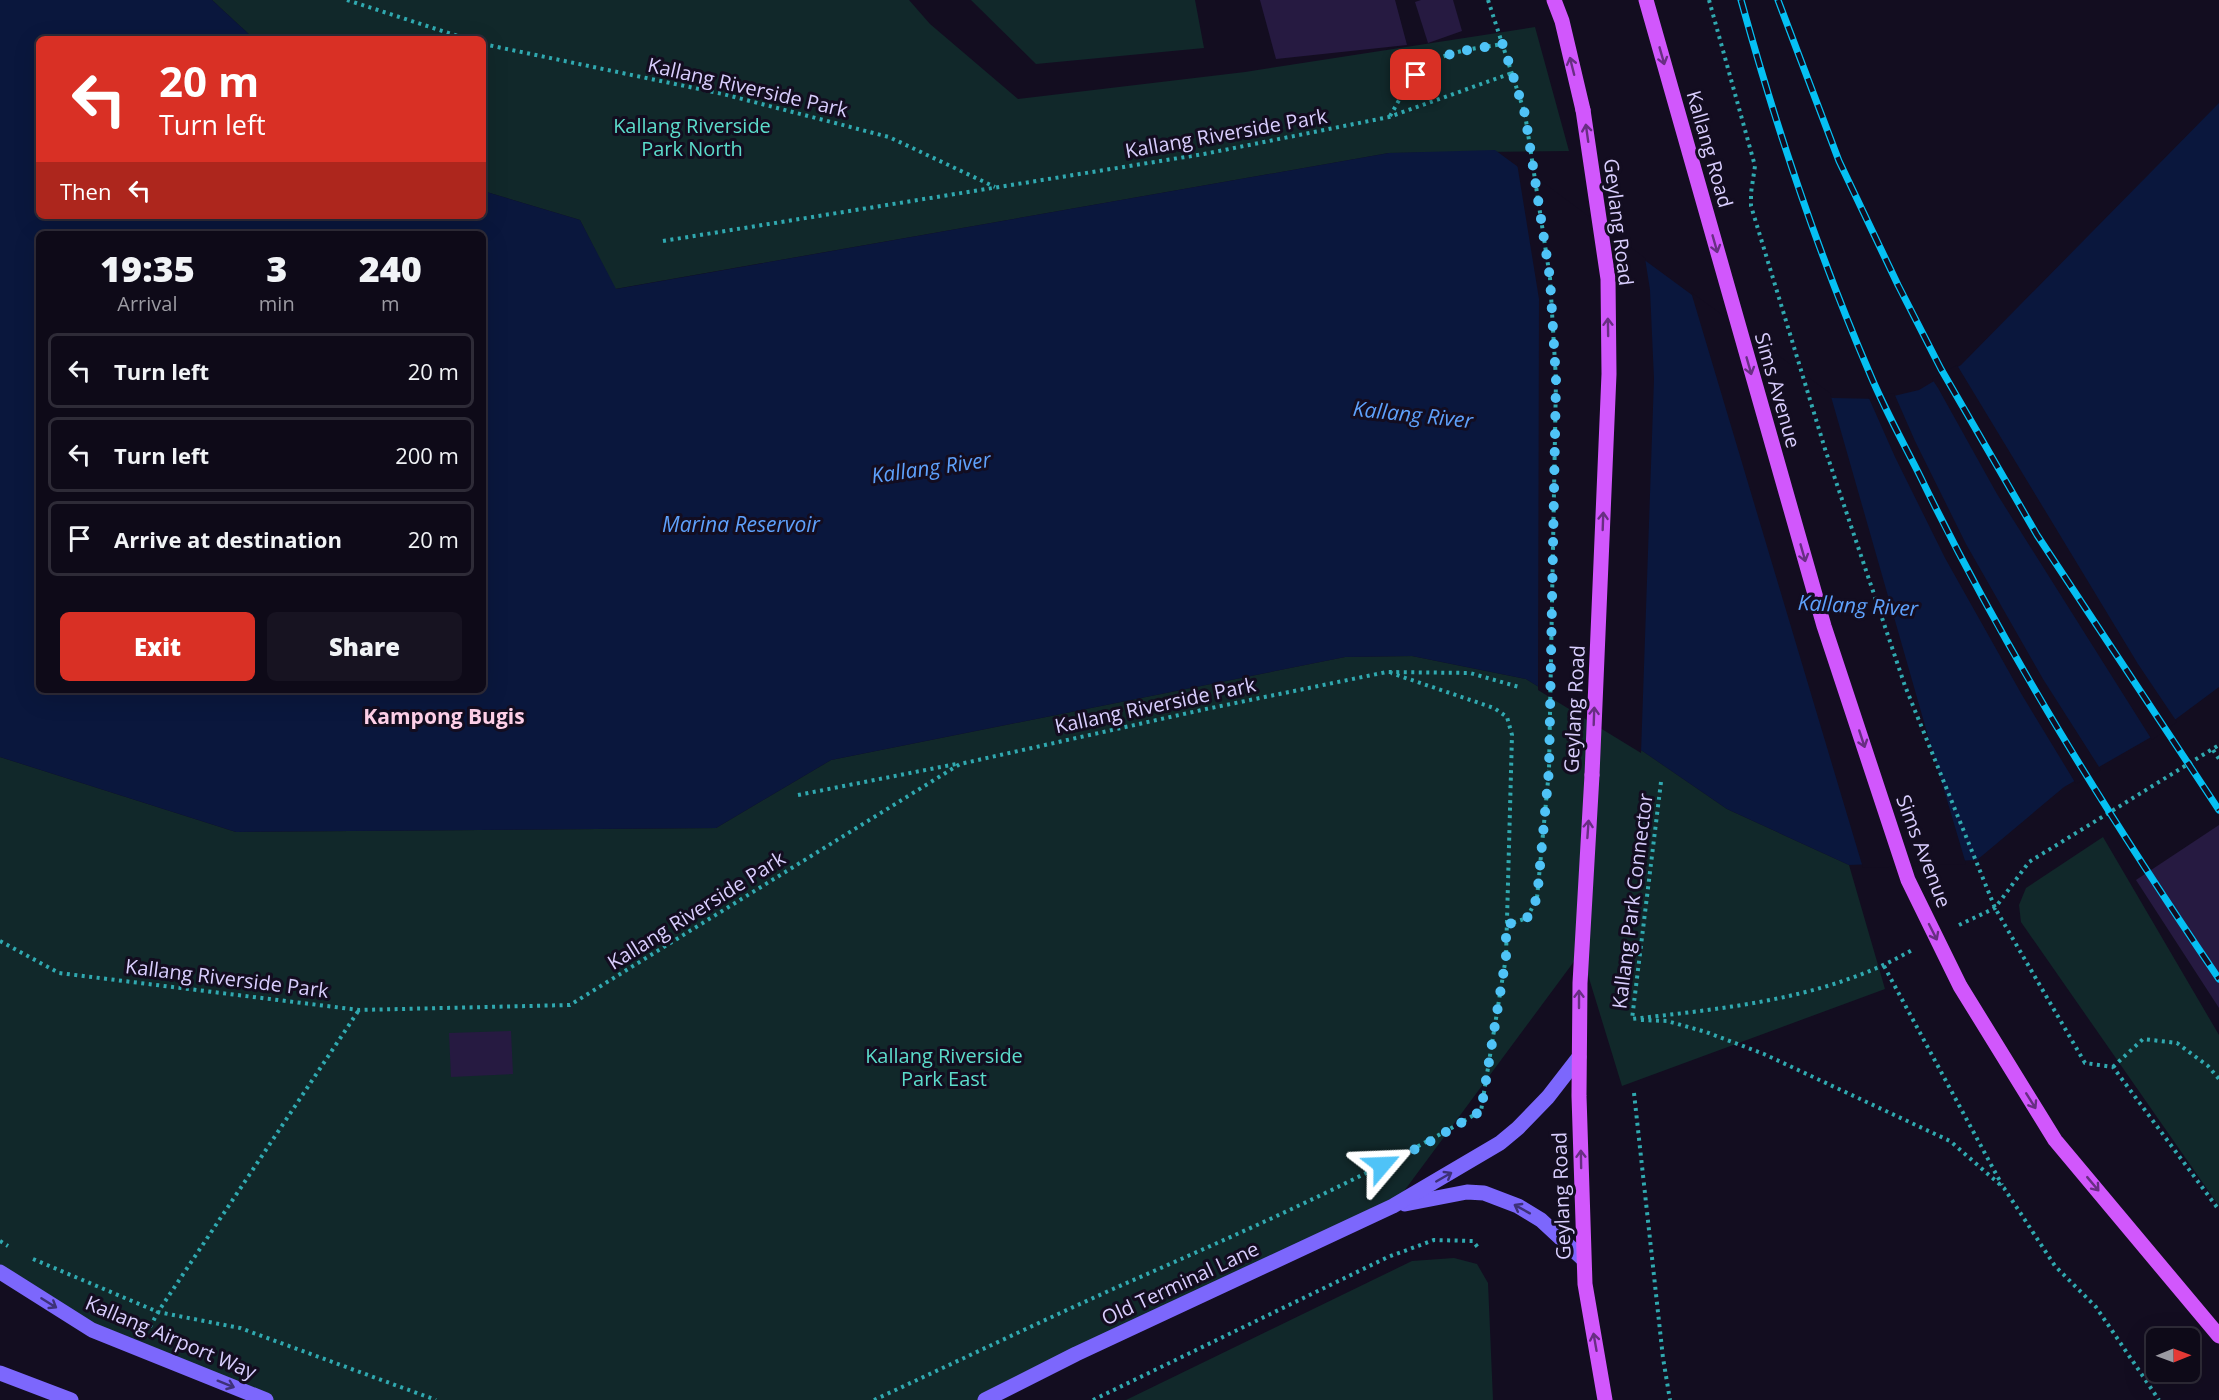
<!DOCTYPE html>
<style>
:root{--surface:#0e0a18;--page:#171321;--text:#f1f3f6;--muted:#9b9aa2;--line:#2e2b37;--accent:#d93025}
body{margin:0;font-family:"Open Sans",sans-serif;background:var(--page);color:var(--text);height:100vh;display:flex;flex-direction:column;font-size:22px;white-space:nowrap}
*{box-sizing:border-box;margin:0}
p{font-size:20px;color:var(--muted)}
.icon{flex:none;width:33px;height:33px;fill:none;stroke:currentColor;stroke-width:2;stroke-linecap:round;stroke-linejoin:round}
.map{position:relative;flex:1;overflow:hidden}
.sheet{position:absolute;left:36px;top:231px;width:450px;height:462px;display:flex;flex-direction:column;background:var(--surface);border-radius:9px;box-shadow:0 6px 24px #0002,0 0 0 2px var(--line)}
.sheet>*{flex:none}
.guide{position:absolute;left:36px;top:36px;width:450px;height:183px;border-radius:9px;box-shadow:0 6px 24px #0002,0 0 0 2px var(--line);background:#d93025;color:#fff;overflow:hidden}
.needle{width:39px;rotate:89deg}
.controls{position:absolute;left:2146px;top:1328px;display:grid;gap:12px}
.controls a{display:grid;place-items:center;width:54px;height:54px;border-radius:9px;background:var(--surface);box-shadow:0 6px 24px #0002,0 0 0 2px var(--line);font-size:30px}
.pin{position:absolute;display:grid;place-items:center;width:51px;height:51px;color:#fff;margin:-26px;border-radius:12px;box-shadow:0 3px 9px #0006}
.me{position:absolute;width:66px;margin:-33px;rotate:64deg;stroke-linejoin:round;filter:drop-shadow(0 0 4px #0008)}
.turn{display:flex;align-items:center;gap:21px;height:126px;padding:0 24px;font-size:27px}
.turn .icon{width:78px;height:78px;stroke-width:2.5}
.turn b{display:block;font-size:42px;line-height:51px}
.then{display:flex;align-items:center;height:57px;padding:0 24px;background:#0003;gap:12px;font-size:22px}
.eta{display:flex;justify-content:space-evenly;align-items:center;height:102px;text-align:center}
.eta b{font-size:36px;font-weight:800;line-height:42px}
.cta{display:flex;gap:12px;margin-top:auto;padding:12px 24px}
.cta a{flex:1;height:69px;border-radius:9px;background:var(--accent);color:#fff;font-size:24px;font-weight:800;line-height:69px;text-align:center}
.cta a+a{background:var(--page);color:var(--text)}
ul{padding:0;list-style:none}
li{display:flex;align-items:center;gap:18px;height:75px;margin:0 12px 9px;padding:0 12px;border:3px solid var(--line);border-radius:9px}
li div{flex:1}
li b{display:block;font-size:22px}
li em{font-style:normal}
.map>svg:first-child{display:block}
.green{fill:#11282a}
.water{fill:#0a173d;fill-rule:evenodd}
.pier{fill:#130d20}
.building{fill:#261a41}
.lines{fill:none;stroke-linecap:round;stroke-linejoin:round}
.path{stroke:#30a9b0;stroke-width:4;stroke-dasharray:3 4.5;stroke-linecap:butt}
.secondary{stroke:#7c67fc;stroke-width:15}
.primary{stroke:#d157fc;stroke-width:15}
.rail-casing{stroke:#05c0f3;stroke-width:7}
.rail{stroke:#130d20;stroke-width:4.5;stroke-dasharray:14;stroke-linecap:butt}
.path-bridge{stroke:#30a9b0;stroke-width:4;stroke-dasharray:3 4.5;stroke-linecap:butt}
.primary-bridge{stroke:#d157fc;stroke-width:15}
.oneway{stroke:#682e83}
.oneway2{stroke:#3d3178}
.route{stroke:#4fc3f7;stroke-width:10;stroke-dasharray:0 18}
.labels{text-anchor:middle;dominant-baseline:central;stroke-width:6;stroke-linejoin:round;paint-order:stroke}
.street-label{font-size:20px;fill:#d9cefe;stroke:#130d20}
.park-label{font-size:20px;fill:#5cdccb;stroke:#130d20}
.water-label{font-size:21px;font-style:italic;fill:#5ea1fc;stroke:#130d20}
.neighbourhood-label{font-size:21px;font-weight:bold;fill:#fed0e8;stroke:#130d20}
</style>
<div class="map">
<svg width="2219" height="1400" viewBox="0 0 2219 1400">
<rect width="100%" height="100%" fill="#130d20"/>
<g class="green">
<polygon points="212,0 909,0 930,24 1018,99 1245,72 1535,27 1569,151 1389,153 615,289 580,220 483,191 483,39 254,39"/>
<polygon points="971,0 1195,0 1204,48 1036,64"/>
<polygon points="1412,656 1526,679 1641,750 1727,809 1849,865 1885,989 1622,1086 1581,952 1393,1206 993,1400 266,1400 139,1350 0,1272 0,757 236,832 716,828 831,760 1345,657"/>
<polygon points="2103,837 2219,1035 2219,1206 2021,922 2019,905 2026,888"/>
<polygon points="1454,1258 1477,1264 1488,1283 1493,1400 1126,1400 1412,1261"/>
</g>
<path class="water" d="M0 0H212L254 39H39V216H483V191L580 220 616 289 1389 153 1495 150 1832 398 1881 399 1919 390 1961 365 2219 103V687L2153 736 2064 787 1977 860 1849 865 1727 809 1641 750 1526 679 1412 656 1345 657 831 760 716 828 236 832 0 757ZM39 234H483V690H39Z"/>
<g class="pier">
<polygon points="1517,163 1645,258 1650,290 1654,379 1641,753 1538,690 1539,299"/>
<polygon points="1691,292 1830,393 1928,736 1966,864 1863,868"/>
<polygon points="1957,365 2138,664 2177,722 2152,740 1997,494 1938,388 1932,379"/>
<polygon points="1894,393 1915,441 1966,544 2043,679 2101,770 2076,784 2022,695 1945,558 1895,457 1868,396 1881,396"/>
</g>
<g class="building">
<polygon points="1260,0 1395,0 1407,45 1276,59"/>
<polygon points="1421,0 1453,0 1462,31 1428,43 1415,2"/>
<polygon points="2219,825 2219,1008 2136,880"/>
<polygon points="511,1031 513,1074 451,1077 449,1033"/>
</g>
<g class="lines">
<g class="path">
<polyline points="347,0 467,39"/>
<polyline points="1488,0 1525,114"/>
<polyline points="1709,0 1755,166 1751,193 1751,206 1825,449 1905,686 1995,908 2085,1063 2113,1067 2219,1210"/>
<polyline points="483,44 723,94 889,137 995,187"/>
<path d="M1390 116C1398 103 1405 87 1415 75 1437 51 1474 49 1503 44"/>
<polyline points="663,241 1204,154 1389,117 1512,73"/>
<polyline points="2213,750 2219,759"/>
<path d="M1661 782 1632 1019C1727 1008 1828 999 1912 950"/>
<polyline points="798,795 956,764"/>
<polyline points="1506,925 1527,918 1537,898 1549,770"/>
<polyline points="1959,925 1995,908 2029,862 2219,745"/>
<polyline points="0,941 59,973 359,1010 570,1005 960,764 1206,709 1387,672 1470,673 1519,687"/>
<polyline points="1884,966 2002,1185"/>
<polyline points="1641,1020 1667,1021 1706,1032 1764,1054 1950,1141 2004,1188 2055,1266 2096,1307 2159,1400"/>
<polyline points="2113,1067 2143,1039 2177,1043 2208,1066 2219,1079"/>
<polyline points="1634,1093 1663,1358 1670,1400"/>
<polyline points="0,1241 8,1246"/>
<polyline points="33,1259 158,1312 240,1328 436,1400"/>
<polyline points="150,1327 158,1312 359,1010"/>
<path d="M874 1400C954 1363 1033 1325 1113 1289 1238 1234 1363 1180 1481 1111L1506 957 1512 735 1507 717 1494 708 1391 673"/>
<polyline points="1093,1400 1388,1257 1434,1240 1473,1241 1479,1249"/>
</g>
<g class="secondary">
<polyline points="1405,1204 1467,1192 1484,1193 1518,1206 1541,1220 1583,1259"/>
<polyline points="0,1272 92,1330 266,1400"/>
<polyline points="0,1373 71,1400"/>
<polyline points="985,1400 1076,1354 1393,1206 1500,1143 1518,1128 1548,1097 1579,1057"/>
</g>
<g class="primary">
<polyline points="1554,0 1562,21 1583,110"/>
<polyline points="1646,0 1824,626 1908,880 1960,986 2055,1140 2219,1336"/>
<polyline points="1592,775 1580,983 1579,1096 1585,1284 1605,1400"/>
</g>
<defs>
<g id="rail">
<path d="M1741 0C1776 127 1818 253 1870 374 1885 410 1904 444 1921 478 2006 653 2110 818 2219 979"/>
<polyline points="1778,0 1839,161 1898,285 1941,369 2037,535 2219,810"/>
</g>
</defs>
<use href="#rail" class="rail-casing"/>
<use href="#rail" class="rail"/>
<polyline class="path-bridge" points="1525,114 1550,278 1556,380 1549,770"/>
<polyline class="primary-bridge" points="1583,110 1608,279 1609,374 1592,775"/>
</g>
<defs><path id="oneway-shaft" d="M-6 0H5M1.5-3L5.5 0L1.5 3" fill="none" stroke-width="1.6" stroke-linecap="round" stroke-linejoin="round" transform="scale(1.5)"/></defs>
<g class="oneway">
<use href="#oneway-shaft" transform="translate(1662 56) rotate(74)"/>
<use href="#oneway-shaft" transform="translate(1572 66) rotate(-104)"/>
<use href="#oneway-shaft" transform="translate(1587 133) rotate(-98)"/>
<use href="#oneway-shaft" transform="translate(1715 244) rotate(74)"/>
<use href="#oneway-shaft" transform="translate(1608 327) rotate(-91)"/>
<use href="#oneway-shaft" transform="translate(1749 366) rotate(74)"/>
<use href="#oneway-shaft" transform="translate(1603 521) rotate(-88)"/>
<use href="#oneway-shaft" transform="translate(1803 553) rotate(74)"/>
<use href="#oneway-shaft" transform="translate(1594 716) rotate(-88)"/>
<use href="#oneway-shaft" transform="translate(1862 739) rotate(72)"/>
<use href="#oneway-shaft" transform="translate(1588 829) rotate(-86)"/>
<use href="#oneway-shaft" transform="translate(1933 932) rotate(63)"/>
<use href="#oneway-shaft" transform="translate(1579 999) rotate(-90)"/>
<use href="#oneway-shaft" transform="translate(2031 1101) rotate(58)"/>
<use href="#oneway-shaft" transform="translate(1581 1159) rotate(-91)"/>
<use href="#oneway-shaft" transform="translate(2093 1184) rotate(50)"/>
<use href="#oneway-shaft" transform="translate(1595 1342) rotate(-100)"/>
</g>
<g class="oneway2">
<use href="#oneway-shaft" transform="translate(1444 1177) rotate(-30)"/>
<use href="#oneway-shaft" transform="translate(1522 1209) rotate(-151)"/>
<use href="#oneway-shaft" transform="translate(49 1303) rotate(32)"/>
<use href="#oneway-shaft" transform="translate(226 1384) rotate(22)"/>
</g>
<g class="lines">
<polyline class="route" points="1382,1165 1424,1145 1481,1111 1506,957 1506,925 1527,918 1537,898 1549,770 1556,380 1550,278 1525,114 1503,44 1462,51 1441,57 1416,75"/>
</g>
<g class="labels">
<g class="street-label">
<text transform="translate(748 87) rotate(13)">Kallang Riverside Park</text>
<text transform="translate(1226 133) rotate(-10)">Kallang Riverside Park</text>
<text transform="translate(1710 149) rotate(74)">Kallang Road</text>
<text transform="translate(1619 222) rotate(83)">Geylang Road</text>
<text transform="translate(1778 390) rotate(74)">Sims Avenue</text>
<text transform="translate(1155 705) rotate(-12)">Kallang Riverside Park</text>
<text transform="translate(1574 709) rotate(-87)">Geylang Road</text>
<text transform="translate(1924 851) rotate(69)">Sims Avenue</text>
<text transform="translate(1632 901) rotate(-83)">Kallang Park Connector</text>
<text transform="translate(696 910) rotate(-32)">Kallang Riverside Park</text>
<text transform="translate(227 978) rotate(7)">Kallang Riverside Park</text>
<text transform="translate(1561 1196) rotate(-92)">Geylang Road</text>
<text transform="translate(1180 1283) rotate(-25)">Old Terminal Lane</text>
<text transform="translate(171 1337) rotate(23)">Kallang Airport Way</text>
</g>
<g class="park-label">
<text x="692" y="125">Kallang Riverside<tspan x="692" dy="23">Park North</tspan></text>
<text x="944" y="1055">Kallang Riverside<tspan x="944" dy="23">Park East</tspan></text>
</g>
<g class="water-label">
<text transform="translate(1413 414) rotate(6)">Kallang River</text>
<text transform="translate(931 467) rotate(-8)">Kallang River</text>
<text x="741" y="524">Marina Reservoir</text>
<text transform="translate(1858 605) rotate(3)">Kallang River</text>
</g>
<g class="neighbourhood-label">
<text x="444" y="716">Kampong Bugis</text>
</g>
</g>
</svg>
<div class="controls">
<a><svg class="needle" viewBox="-14 -14 28 28"><path d="M0-13l5 13h-10z" fill="#e53935"/><path d="M0 13l5-13h-10z" fill="#9b9aa2"/></svg></a>
</div>
<div class="pin" style="left:1416px;top:75px;background:#d93025"><svg class="icon" aria-label="arrive" viewBox="0 0 24 24"><path d="M6 21V4h12l-3 4 3 4H6"/></svg></div>
<svg class="me" style="left:1382px;top:1165px" viewBox="-20 -20 40 40"><path d="M0-17L14 15 0 8-14 15z" fill="#4fc3f7" stroke="#fff" stroke-width="4"/></svg>
<div class="guide">
<div class="turn"><svg class="icon" aria-label="left" viewBox="0 0 24 24"><path d="M17 20v-9H6M10 6l-5 5 5 5"/></svg><div><b>20 m</b>Turn left</div></div>
<div class="then">Then<svg class="icon" aria-label="left" viewBox="0 0 24 24"><path d="M17 20v-9H6M10 6l-5 5 5 5"/></svg></div>
</div>
<section class="sheet">
<div class="eta">
<div><b>19:35</b><p>Arrival</p></div>
<div><b>3</b><p>min</p></div>
<div><b>240</b><p>m</p></div>
</div>
<ul>
<li><svg class="icon" aria-label="left" viewBox="0 0 24 24"><path d="M17 20v-9H6M10 6l-5 5 5 5"/></svg><div><b>Turn left</b></div><em>20 m</em></li>
<li><svg class="icon" aria-label="left" viewBox="0 0 24 24"><path d="M17 20v-9H6M10 6l-5 5 5 5"/></svg><div><b>Turn left</b></div><em>200 m</em></li>
<li><svg class="icon" aria-label="arrive" viewBox="0 0 24 24"><path d="M6 21V4h12l-3 4 3 4H6"/></svg><div><b>Arrive at destination</b></div><em>20 m</em></li>
</ul>
<div class="cta"><a>Exit</a><a>Share</a></div>
</section>
</div>
